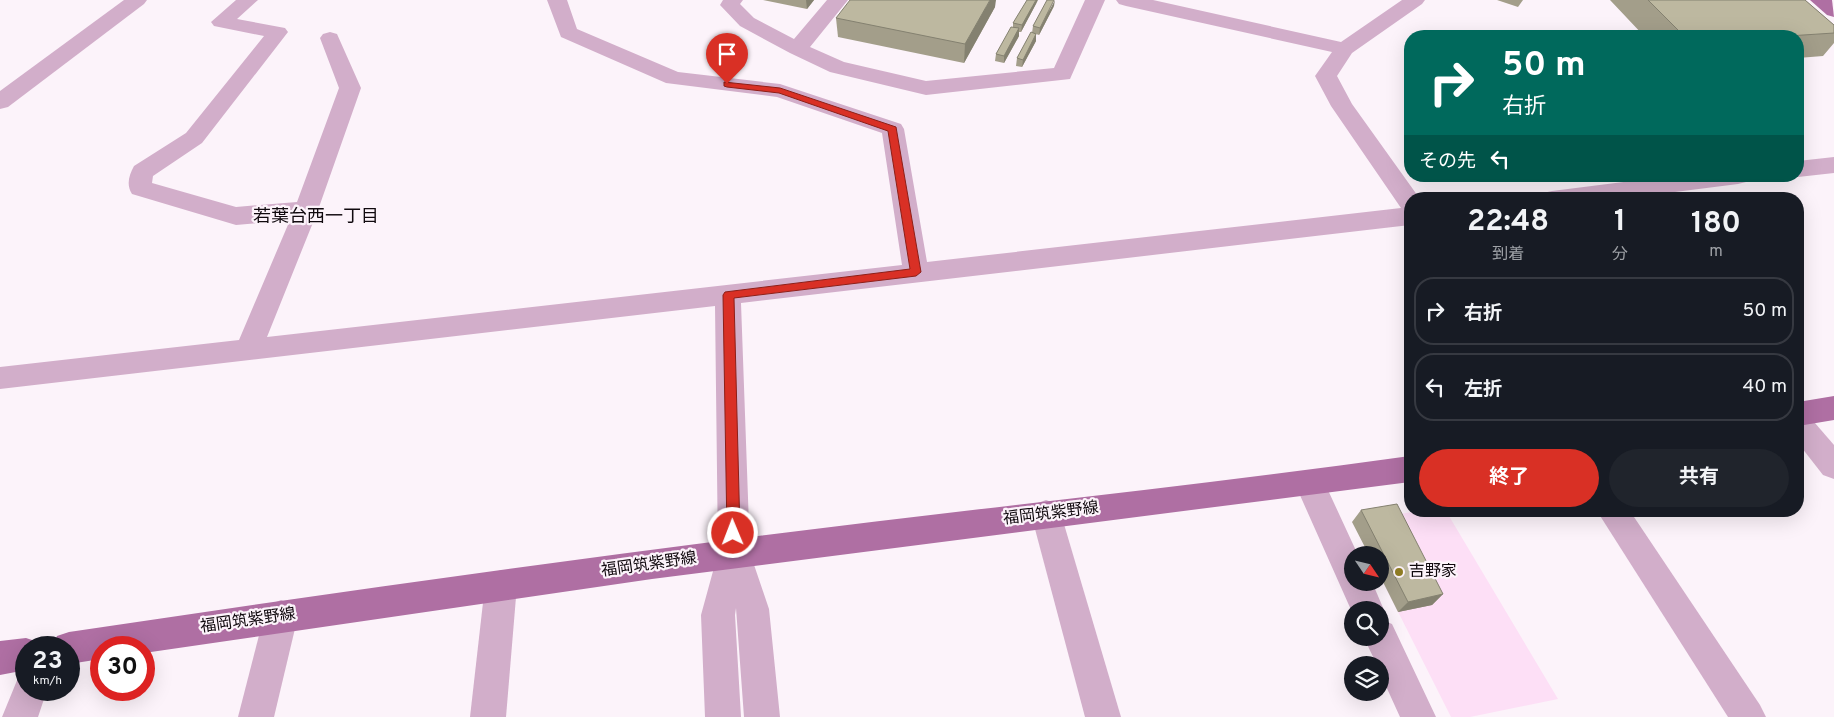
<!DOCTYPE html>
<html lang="ja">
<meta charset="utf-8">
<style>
:root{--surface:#171b24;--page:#20242c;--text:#f1f3f6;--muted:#9ea1a6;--line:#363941;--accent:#d93025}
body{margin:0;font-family:Overpass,"Noto Sans JP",sans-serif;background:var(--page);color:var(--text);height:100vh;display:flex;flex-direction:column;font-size:19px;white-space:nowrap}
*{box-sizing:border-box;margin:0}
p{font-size:16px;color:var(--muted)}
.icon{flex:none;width:28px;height:28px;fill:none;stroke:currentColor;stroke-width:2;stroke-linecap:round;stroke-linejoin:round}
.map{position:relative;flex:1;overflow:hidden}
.drawer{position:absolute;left:1404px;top:192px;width:400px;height:325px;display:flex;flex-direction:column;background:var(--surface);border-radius:20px;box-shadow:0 5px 20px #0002}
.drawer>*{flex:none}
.hud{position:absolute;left:1404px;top:30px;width:400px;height:152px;border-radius:20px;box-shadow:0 5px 20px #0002;background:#00695c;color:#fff;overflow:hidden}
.needle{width:32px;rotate:125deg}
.buttons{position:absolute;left:1344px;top:546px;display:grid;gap:10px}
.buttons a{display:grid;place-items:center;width:45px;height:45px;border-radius:50%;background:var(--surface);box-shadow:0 5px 20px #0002;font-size:25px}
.speed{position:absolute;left:15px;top:636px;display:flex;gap:10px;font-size:25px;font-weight:700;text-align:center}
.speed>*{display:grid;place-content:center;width:65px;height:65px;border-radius:50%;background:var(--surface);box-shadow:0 5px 20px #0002;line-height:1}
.speed small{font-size:12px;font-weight:400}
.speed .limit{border:8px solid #d22;background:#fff;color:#111}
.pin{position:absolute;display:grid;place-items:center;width:42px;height:42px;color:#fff;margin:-51px -21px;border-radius:50% 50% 50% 0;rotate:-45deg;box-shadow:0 0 5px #0007}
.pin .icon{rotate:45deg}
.me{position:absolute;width:55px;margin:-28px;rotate:359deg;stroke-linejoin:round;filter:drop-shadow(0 0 4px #0008)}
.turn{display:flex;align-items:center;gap:18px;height:105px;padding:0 15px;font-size:22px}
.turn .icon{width:65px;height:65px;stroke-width:2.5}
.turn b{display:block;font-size:35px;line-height:42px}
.then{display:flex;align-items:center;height:48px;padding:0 15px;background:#0003;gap:10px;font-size:19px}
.eta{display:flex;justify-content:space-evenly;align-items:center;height:85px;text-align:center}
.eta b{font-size:30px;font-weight:700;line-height:35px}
.cta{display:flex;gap:10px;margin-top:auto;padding:10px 15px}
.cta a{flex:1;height:58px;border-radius:30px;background:var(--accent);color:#fff;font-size:20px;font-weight:700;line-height:58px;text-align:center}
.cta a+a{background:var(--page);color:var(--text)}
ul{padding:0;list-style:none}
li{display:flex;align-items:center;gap:15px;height:68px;margin:0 10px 8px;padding:0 5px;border:2px solid var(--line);border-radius:20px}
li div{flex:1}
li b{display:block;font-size:19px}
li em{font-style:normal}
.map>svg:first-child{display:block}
.built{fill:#fddff6}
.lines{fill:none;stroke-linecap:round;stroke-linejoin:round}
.minor{fill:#d2aeca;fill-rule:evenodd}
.major{fill:#af6fa3;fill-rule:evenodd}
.wall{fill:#a39e8a}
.shaded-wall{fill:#848170}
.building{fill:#bdb8a0;stroke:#848170}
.route{fill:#d93025;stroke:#8d1f18}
.poi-dot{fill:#907d24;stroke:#fcf3fa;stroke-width:2}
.labels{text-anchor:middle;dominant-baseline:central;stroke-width:4.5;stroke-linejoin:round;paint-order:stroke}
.street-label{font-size:16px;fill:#10090e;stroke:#fcf3fa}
.poi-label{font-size:16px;fill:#10090e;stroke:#fcf3fa;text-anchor:start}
.neighbourhood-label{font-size:18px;fill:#10090e;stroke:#fcf3fa}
</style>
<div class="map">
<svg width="1834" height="717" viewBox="0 0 1834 717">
<rect width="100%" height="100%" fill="#fcf3fa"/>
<polygon class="built" points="1418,511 1446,511 1558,699 1470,717 1451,717 1380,576 1380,555 1352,522"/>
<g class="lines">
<g class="minor">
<polygon points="124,0 147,0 144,4 8,107 0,109 0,91"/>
<path d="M236 0H258L237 19 285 28 288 32 202 143 153 176 152 183 236 207 297 202 339 88 320 38 323 34 330 32 337 34 361 88 318 210 267 337 902 265 882 133 777 97 666 83 561 37 547 0H567L577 29 678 72 780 84 901 124 904 129 927 262 1401 208 1331 106 1315 76 1332 52 1126 6 1119 4 1116 0H1153L1341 42 1402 0H1425L1422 4 1352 53 1337 76 1352 104 1420 199H1410V225L741 303 750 553 769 609 780 717H744L736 608 735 615 741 717H705L701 615 718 553 715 306 0 389V367L239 340 290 220 236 225 132 194C126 185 129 175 134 166L186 133 264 36 214 26 211 22Z"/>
<polygon points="723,0 743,0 740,4 754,18 794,39 827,0 848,0 810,47 844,62 926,81 1054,68 1085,0 1105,0 1070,79 926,95 830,72 790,53 740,26 720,5"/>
<polygon points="1834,157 1834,173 1798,177 1796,176 1798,176 1798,161"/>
<polygon points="1671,176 1750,176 1746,182 1738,184 1620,199 1540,199 1543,193 1552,191"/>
<polygon points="1798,411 1808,415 1834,445 1834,479 1823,475 1798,443"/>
<polygon points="1310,471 1321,475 1358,555 1352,555 1352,582 1372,582 1384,610 1380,619 1392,624 1436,717 1400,717 1380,673 1380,665 1377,665 1364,638 1380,638 1380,610 1352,610 1352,612 1295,484 1299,475"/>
<polygon points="1046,500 1057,504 1061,514 1121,717 1085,717 1031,514 1035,504"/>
<polygon points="1597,511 1630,511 1760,705 1766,717 1728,717"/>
<polygon points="501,570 512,574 517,585 506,717 470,717 485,585 490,574"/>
<polygon points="281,600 293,605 298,616 274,717 238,717 264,616 269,605"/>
<polygon points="26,674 26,690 47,690 38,717 2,717 18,678"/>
</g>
<g class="major">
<polygon points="1810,0 1832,0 1834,17 1827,15"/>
<polygon points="1834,396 1834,420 1798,426 1798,402"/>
<path d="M1410 456V482L652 579 144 653V648H101V659L69 664V648H52L57 636 69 632C291 599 513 567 735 539 960 510 1185 487 1410 456Z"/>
<polygon points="26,638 38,642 40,648 26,648 26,670 0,675 0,641"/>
</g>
</g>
<g class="wall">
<polygon points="763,0 814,0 807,9"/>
<polygon points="1497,0 1523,0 1518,7"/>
<polygon points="1610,0 1805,0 1834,25 1834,43 1823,56 1798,58 1798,36 1644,36"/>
<polygon points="1037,2 1021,32 1019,32 1019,36 1004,63 995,61 996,54 1013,27 1013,23"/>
<polygon points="1054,6 1039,35 1036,34 1036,41 1022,67 1016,66 1017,58 1032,33 1033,26"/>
<polygon points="995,7 964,63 838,37 836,18"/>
<polygon points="1361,510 1443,594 1432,605 1398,612 1380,576 1380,555 1369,555 1352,522"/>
</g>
<g class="shaded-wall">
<polygon points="806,0 814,0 807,9"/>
<polygon points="990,0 996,0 995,7 964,63 965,44"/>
<polygon points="1036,0 1038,0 1037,2 1021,32 1022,25"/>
<polygon points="1055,0 1054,6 1039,35 1040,28"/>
<polygon points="1019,28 1019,36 1004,63 1004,56"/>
<polygon points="1036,34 1036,41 1022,67 1023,60"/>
<polygon points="1443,594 1432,605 1398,612 1408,602"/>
</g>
<g class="building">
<polygon points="850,0 990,0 965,44 836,18"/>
<polygon points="1027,0 1036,0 1022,25 1013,23"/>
<polygon points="1047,0 1054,0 1040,28 1033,26"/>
<polygon points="1648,0 1805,0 1834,25 1834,33 1788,36 1684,36"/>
<polygon points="1011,27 1019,28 1004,56 996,54"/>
<polygon points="1031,32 1036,34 1023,60 1017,58"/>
<polygon points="1397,504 1443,594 1408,602 1361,510"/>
</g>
<polygon class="route" points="724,82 780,88 896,127 921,272 916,276 734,298 740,533 738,537 733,539 729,537 727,533 723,295 725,292 910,269 888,131 779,93 727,87 724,86"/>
<circle class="poi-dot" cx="1399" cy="572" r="5"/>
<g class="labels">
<g class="street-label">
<text transform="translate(1051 514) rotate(-7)">福岡筑紫野線</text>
<text transform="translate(649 565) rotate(-8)">福岡筑紫野線</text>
<text transform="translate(248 621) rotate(-8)">福岡筑紫野線</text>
</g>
<g class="poi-label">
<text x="1409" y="572">吉野家</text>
</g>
<g class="neighbourhood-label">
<text x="316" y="217">若葉台西一丁目</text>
</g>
</g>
</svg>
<div class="buttons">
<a><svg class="needle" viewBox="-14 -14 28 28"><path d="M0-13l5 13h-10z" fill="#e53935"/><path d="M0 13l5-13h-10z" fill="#9ea1a6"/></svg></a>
<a><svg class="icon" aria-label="search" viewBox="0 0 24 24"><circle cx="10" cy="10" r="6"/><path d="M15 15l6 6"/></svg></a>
<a><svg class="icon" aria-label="layers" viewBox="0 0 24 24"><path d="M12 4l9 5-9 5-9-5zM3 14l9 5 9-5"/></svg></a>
</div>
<div class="speed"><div>23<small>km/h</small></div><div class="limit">30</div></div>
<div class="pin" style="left:727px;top:84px;background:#d93025"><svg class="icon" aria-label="arrive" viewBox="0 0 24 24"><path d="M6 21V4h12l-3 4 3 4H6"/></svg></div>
<svg class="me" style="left:733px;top:533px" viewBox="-20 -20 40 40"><circle r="17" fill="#d93025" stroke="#fff" stroke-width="3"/><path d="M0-11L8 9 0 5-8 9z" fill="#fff"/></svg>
<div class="hud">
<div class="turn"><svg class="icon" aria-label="right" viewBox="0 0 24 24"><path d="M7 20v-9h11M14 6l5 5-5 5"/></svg><div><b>50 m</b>右折</div></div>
<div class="then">その先<svg class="icon" aria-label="left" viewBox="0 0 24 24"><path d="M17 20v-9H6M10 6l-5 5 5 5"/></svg></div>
</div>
<section class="drawer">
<div class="eta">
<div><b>22:48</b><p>到着</p></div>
<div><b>1</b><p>分</p></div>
<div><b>180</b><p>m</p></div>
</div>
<ul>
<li><svg class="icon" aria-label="right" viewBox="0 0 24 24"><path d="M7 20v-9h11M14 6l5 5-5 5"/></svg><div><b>右折</b></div><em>50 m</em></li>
<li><svg class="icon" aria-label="left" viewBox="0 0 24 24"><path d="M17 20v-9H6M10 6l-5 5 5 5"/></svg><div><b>左折</b></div><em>40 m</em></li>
</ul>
<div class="cta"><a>終了</a><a>共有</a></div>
</section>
</div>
